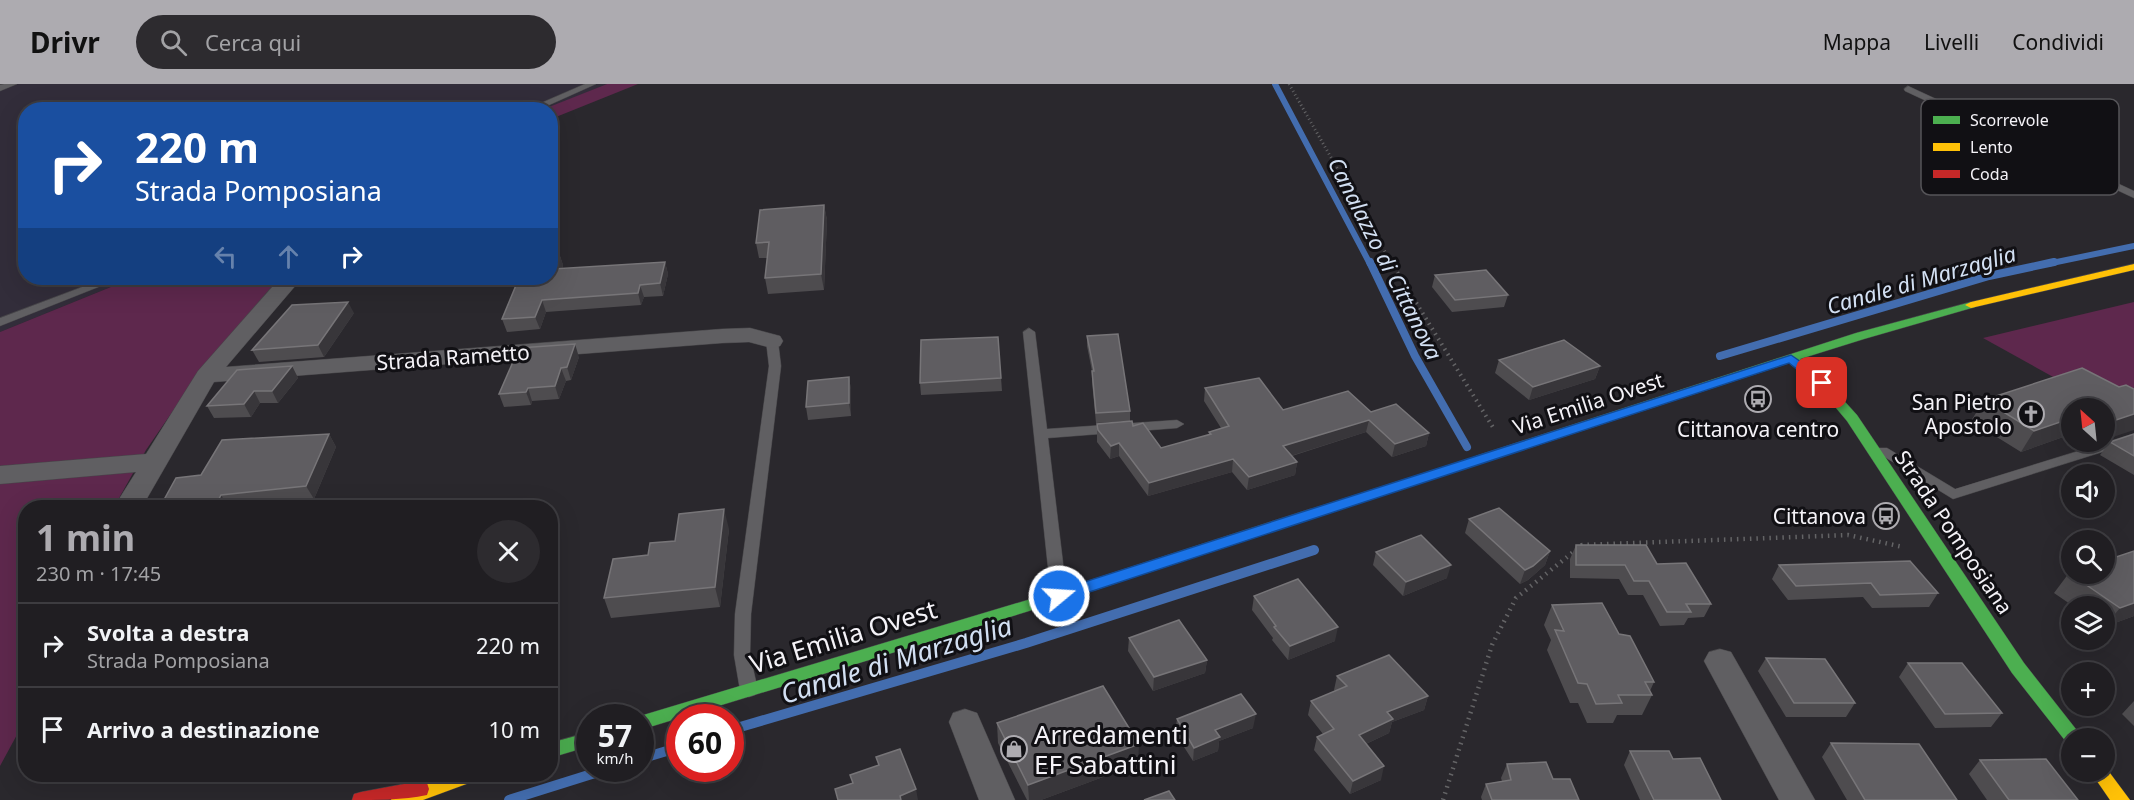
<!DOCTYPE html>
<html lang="it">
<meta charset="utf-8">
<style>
:root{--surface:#201e22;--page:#2d2b2f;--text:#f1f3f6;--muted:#a2a2a5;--line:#3d3c40;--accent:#adabb0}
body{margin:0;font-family:"Noto Sans",sans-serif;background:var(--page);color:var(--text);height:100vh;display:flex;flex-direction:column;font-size:22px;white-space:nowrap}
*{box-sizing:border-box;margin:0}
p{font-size:20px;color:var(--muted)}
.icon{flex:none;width:33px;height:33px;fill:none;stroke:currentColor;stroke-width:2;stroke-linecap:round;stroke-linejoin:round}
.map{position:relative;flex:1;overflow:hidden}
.sheet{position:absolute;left:18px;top:416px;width:540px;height:282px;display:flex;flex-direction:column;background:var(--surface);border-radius:24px;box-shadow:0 6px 24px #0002,0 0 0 2px var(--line)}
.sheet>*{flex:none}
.hud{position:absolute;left:18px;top:18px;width:540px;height:183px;border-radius:24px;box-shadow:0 6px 24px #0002,0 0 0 2px var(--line);background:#1a4fa0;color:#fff;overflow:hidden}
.needle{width:39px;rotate:333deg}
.tools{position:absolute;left:2061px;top:314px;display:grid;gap:12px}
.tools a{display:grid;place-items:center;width:54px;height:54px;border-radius:50%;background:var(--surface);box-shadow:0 6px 24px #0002,0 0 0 2px var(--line);font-size:30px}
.speed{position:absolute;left:576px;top:620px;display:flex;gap:12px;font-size:30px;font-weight:700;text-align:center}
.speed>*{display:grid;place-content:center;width:78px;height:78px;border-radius:50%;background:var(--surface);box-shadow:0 6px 24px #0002,0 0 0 2px var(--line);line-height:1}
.speed small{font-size:15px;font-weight:400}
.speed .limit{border:9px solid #d22;background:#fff;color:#111}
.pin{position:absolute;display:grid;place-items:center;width:51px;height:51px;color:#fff;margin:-26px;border-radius:12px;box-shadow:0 3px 9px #0006}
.me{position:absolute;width:66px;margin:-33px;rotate:72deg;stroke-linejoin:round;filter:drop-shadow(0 0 4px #0008)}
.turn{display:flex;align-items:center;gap:21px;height:126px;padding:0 18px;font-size:27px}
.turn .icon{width:78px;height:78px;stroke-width:2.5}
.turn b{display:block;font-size:42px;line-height:51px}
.lanes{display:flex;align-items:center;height:57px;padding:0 18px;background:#0003;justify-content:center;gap:30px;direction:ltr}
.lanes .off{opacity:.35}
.round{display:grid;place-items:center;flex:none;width:63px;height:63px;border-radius:32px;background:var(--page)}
.overview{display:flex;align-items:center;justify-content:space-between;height:102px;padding:0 18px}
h1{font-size:36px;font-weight:700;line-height:45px;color:var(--accent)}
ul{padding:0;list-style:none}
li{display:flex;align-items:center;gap:18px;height:84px;padding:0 18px;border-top:2px solid var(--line)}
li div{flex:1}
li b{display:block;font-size:22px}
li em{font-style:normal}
header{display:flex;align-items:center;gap:36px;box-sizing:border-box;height:84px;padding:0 30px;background:var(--accent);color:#111}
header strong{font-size:28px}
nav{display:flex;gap:33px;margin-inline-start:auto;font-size:21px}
.search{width:420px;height:54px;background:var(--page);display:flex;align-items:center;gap:15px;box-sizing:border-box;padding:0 21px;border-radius:33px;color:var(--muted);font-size:22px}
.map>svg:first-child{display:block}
.built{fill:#322d3a}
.green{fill:#5e284d}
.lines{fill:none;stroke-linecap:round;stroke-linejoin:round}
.stream-far2{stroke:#436daf;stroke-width:6}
.stream-far1{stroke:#436daf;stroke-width:8}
.stream{stroke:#436daf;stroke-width:10}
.lane-casing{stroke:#464548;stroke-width:1}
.street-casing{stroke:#464548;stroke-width:1}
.fast-casing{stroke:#464548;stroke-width:1}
.slow-casing{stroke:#464548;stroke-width:1}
.jam-casing{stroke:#464548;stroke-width:1}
.path-far2{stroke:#646466;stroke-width:3;stroke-dasharray:1 3;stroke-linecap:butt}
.path-far1{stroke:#646466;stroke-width:4;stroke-dasharray:1.5 4.5;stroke-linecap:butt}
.path{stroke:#646466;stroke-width:4.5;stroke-dasharray:1.5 5;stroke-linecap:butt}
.lane{fill:#605f62;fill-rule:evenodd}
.street{fill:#605f62;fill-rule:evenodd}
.fast{fill:#4caf50;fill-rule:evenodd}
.slow{fill:#ffc107;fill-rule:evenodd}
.jam{fill:#c62828;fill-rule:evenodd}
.wall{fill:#4e4c4f}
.shaded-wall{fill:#38363a}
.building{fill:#5f5d61;stroke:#777578;stroke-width:1.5}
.route{fill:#1a73e8;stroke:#114b97;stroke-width:1.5}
.labels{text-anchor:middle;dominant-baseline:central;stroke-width:6;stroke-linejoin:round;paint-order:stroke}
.street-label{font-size:21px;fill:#f4f2f7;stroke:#111014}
.poi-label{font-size:21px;fill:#f4f2f7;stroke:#111014;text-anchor:end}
.water-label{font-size:22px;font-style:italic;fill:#d3e0f3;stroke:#111014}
.near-street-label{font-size:26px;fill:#f4f2f7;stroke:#111014}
.near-poi-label{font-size:26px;fill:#f4f2f7;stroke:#111014;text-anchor:start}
.near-water-label{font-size:27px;font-style:italic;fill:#d3e0f3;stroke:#111014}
.key{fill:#111014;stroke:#555458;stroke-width:1.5}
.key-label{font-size:16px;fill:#f4f2f7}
</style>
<header>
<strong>Drivr</strong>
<div class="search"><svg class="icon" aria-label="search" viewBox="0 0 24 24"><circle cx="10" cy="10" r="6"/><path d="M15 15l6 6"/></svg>Cerca qui</div>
<nav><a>Mappa</a><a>Livelli</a><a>Condividi</a></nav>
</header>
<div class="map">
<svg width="2134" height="716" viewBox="0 0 2134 716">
<rect width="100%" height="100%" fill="#2a282d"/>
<polygon class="built" points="0,0 607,0 544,26 26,26 26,194 133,194 0,248"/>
<g class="green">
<polygon points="607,0 638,0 551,35 550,26 544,25"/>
<polygon points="133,194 279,194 197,292 146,366 114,423 26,423 25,636 0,682 0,248"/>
<polygon points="2134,218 2134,326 2055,294 1983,254"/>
</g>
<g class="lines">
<g class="stream-far2">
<polyline points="1275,0 1370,180"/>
<polyline points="2047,180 2134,162"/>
</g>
<g class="stream-far1">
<polyline points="1370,178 1415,272 1467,363"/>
<polyline points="1720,272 1989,192 2054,178"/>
</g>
<g class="stream">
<polyline points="730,646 1026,559 1314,466"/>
<polyline points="640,675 680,663"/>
<polyline points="509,716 611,684"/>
</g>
<defs>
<g id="lane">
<polygon points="4,0 17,0 0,7 0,1"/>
<polygon points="585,0 596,0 538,26 525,26"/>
<polygon points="1908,2 2134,107 2134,114 1905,7 1904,5"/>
<polygon points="106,194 121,194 0,242 0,234"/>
<polygon points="1029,244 1035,248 1047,345 1177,336 1184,340 1177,344 1048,354 1067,512 1065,516 1053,516 1051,512 1023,248"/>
<polygon points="772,253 778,257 781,282 751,530 750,571 758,606 755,611 749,613 743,611 740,606 734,571 735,530 769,282 766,257"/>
<polygon points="2134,350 2134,358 1953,415 1875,367 1877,364 1887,364 1955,405"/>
</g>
<g id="street">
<polygon points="280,194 302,194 226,283 722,245 750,244 780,252 783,257 780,262 772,264 749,258 722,259 214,298 142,423 114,423 136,388 0,400 0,382 146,370 198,287"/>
<polygon points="1720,565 1731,568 1815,716 1779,716 1704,577 1709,568"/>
<polygon points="965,625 977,629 1015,716 979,716 949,638 953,629"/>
</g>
<g id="fast">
<polygon points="1971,218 1977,221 1975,223 1864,255 1800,275 1828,299 1857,331 2024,579 2079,649 2082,654 2072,654 2072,661 2067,659 2012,589 1847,337 1820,305 1789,279 1486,378 1481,379 1474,375 1476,372 1856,249"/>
<polygon points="1311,425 1318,430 1316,433 1065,516 640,646 640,633 637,633 640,632 1054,508"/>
<polygon points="590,648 590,662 550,674 550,659"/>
</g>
<g id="slow">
<polygon points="2134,180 2134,186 1971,224 1965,221 1971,218"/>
<polygon points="2104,681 2130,716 2110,716 2090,687 2104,687"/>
<polygon points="452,690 483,690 480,695 423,716 391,716 393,710"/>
</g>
<g id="jam">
<polygon points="1481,371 1486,372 1488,375 1486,378 1316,433 1311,435 1304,430 1306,427"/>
<path d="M420 697 427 699 429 705 427 711C403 716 376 716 352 716L354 710 361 708Z"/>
</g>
</defs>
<use href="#lane" class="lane-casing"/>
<use href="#street" class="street-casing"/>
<use href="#fast" class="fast-casing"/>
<use href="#slow" class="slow-casing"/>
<use href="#jam" class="jam-casing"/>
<polyline class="path-far2" points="1289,0 1392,180"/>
<polyline class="path-far1" points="1391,178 1494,345"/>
<polyline class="path" points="1443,716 1492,561 1516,514 1582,461 1848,451 1903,463"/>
<use href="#lane" class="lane"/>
<use href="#street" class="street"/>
<use href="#fast" class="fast"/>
<use href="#slow" class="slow"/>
<use href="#jam" class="jam"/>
</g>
<g class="wall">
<polygon points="824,121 827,136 824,206 768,210 765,194 767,174 759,174 756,159"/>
<polygon points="559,169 563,181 562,185 665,178 668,190 663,212 644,213 641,221 546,228 540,245 507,248 502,235"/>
<polygon points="1435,191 1508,211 1504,223 1452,228 1432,203"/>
<polygon points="354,229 324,273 259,278 252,266"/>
<polygon points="1087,252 1130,327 1130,337 1096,339 1092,298 1092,287 1087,262"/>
<polygon points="998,253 1002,307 921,311 920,299"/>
<polygon points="579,273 571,296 566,297 559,315 532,317 531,321 504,323 499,310"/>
<polygon points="1499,276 1600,282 1595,295 1529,316 1495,289"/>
<polygon points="292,282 298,294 278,319 260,319 251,333 214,334 207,322"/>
<polygon points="849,293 851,306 851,332 808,336 806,323"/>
<polygon points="1205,304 1283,326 1371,328 1429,349 1426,362 1392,373 1366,348 1292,372 1297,378 1295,391 1247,406 1232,388 1148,412 1119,372 1110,375 1097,358 1097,340 1133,342 1161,364 1209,351 1209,348 1221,344 1204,317"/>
<polygon points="1984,316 2104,324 2072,324 2072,355 2066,352 2021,368 1971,337"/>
<polygon points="329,350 336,363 314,415 242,423 160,423 201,391"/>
<polygon points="2134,350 2134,391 2100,371 2110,358"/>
<polygon points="2075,357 2102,357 2086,362"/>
<polygon points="1469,435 1550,467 1545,481 1528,496 1520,500 1465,449"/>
<polygon points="729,445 720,523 611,534 604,514 648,471 675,457"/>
<polygon points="1576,461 1657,480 1711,520 1704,533 1688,534 1684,541 1660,542 1643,511 1628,511 1619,495 1570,494 1570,475"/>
<polygon points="1376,468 1447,494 1403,512 1373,481"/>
<polygon points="1779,481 1938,509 1929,523 1872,524 1863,513 1788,516 1772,495"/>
<polygon points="2069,489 2134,532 2104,543 2104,522 2073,522 2054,509"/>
<polygon points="1254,512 1335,557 1288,576 1272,556 1273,554 1252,526"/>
<polygon points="1552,521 1619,550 1654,598 1650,607 1652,611 1642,631 1617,631 1613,639 1587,639 1578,619 1570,619 1547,566 1551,556 1544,541"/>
<polygon points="1129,554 1207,576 1205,589 1153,607 1128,567"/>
<polygon points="1766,574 1855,619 1846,633 1786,633 1758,587"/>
<polygon points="1908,579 2002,629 1991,643 1935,644 1899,593"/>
<polygon points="1337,592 1428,612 1424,626 1392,638 1389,649 1366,660 1381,696 1350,710 1314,666 1317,653 1323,650 1308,631 1311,617 1335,607 1334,606"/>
<polygon points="2134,617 2134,642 2122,630"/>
<polygon points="1177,635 1253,644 1219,657 1218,667 1193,677 1175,649"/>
<polygon points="997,639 1138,680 1041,716 1027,716 998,659"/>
<polygon points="1831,659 1957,716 1847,716 1822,673"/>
<polygon points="1630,667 1673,675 1721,716 1640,716 1624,681"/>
<polygon points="1980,676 2078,716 1987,716 1969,690"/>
<polygon points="1507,680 1553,695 1579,716 1482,716 1481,713 1486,700 1502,697 1501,694"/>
</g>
<g class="shaded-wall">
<polygon points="824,121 827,136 824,206 821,190"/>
<polygon points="559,169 563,181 557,197 553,185"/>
<polygon points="665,178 668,190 663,212 660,199"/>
<polygon points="640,201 644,213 641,221 638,209"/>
<polygon points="542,216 546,228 540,245 535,233"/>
<polygon points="348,218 354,229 324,273 318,261"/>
<polygon points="575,260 579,273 571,296 567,283"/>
<polygon points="292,282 298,294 278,319 272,307"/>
<polygon points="1600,282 1595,295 1529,316 1533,303"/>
<polygon points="561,284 566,297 559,315 555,302"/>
<polygon points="849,293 851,306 851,332 849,319"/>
<polygon points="528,304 532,317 531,321 526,308"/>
<polygon points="254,307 260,319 251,333 244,320"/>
<polygon points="2134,330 2134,346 2104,356 2104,340"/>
<polygon points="2072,334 2072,343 2066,352 2021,368 2034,347"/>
<polygon points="1369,336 1366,348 1281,375 1283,362"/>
<polygon points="1429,349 1426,362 1392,373 1395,360"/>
<polygon points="329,350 336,363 314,415 306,402"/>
<polygon points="2090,357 2102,357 2086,362"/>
<polygon points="1119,359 1119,372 1110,375 1111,362"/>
<polygon points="1233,375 1232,388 1148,412 1149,399"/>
<polygon points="1297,378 1295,391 1247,406 1249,393"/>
<polygon points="221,411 228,423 215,423"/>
<polygon points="724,425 729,445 720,523 715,503"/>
<polygon points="1550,467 1545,481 1528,496 1520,500 1525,486"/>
<polygon points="1451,481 1447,494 1403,512 1406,498"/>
<polygon points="2134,519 2134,532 2104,543 2120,524"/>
<polygon points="1338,543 1335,557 1288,576 1290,562"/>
<polygon points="1207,576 1205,589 1153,607 1154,593"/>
<polygon points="1428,612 1424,626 1392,638 1389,649 1355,665 1359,651 1387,628"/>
<polygon points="1256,630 1253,644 1219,657 1218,667 1193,677 1194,664 1215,646"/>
<polygon points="1139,660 1138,680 1041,716 1029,716 1028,701"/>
<polygon points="1384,682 1381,696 1350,710 1353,697"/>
<polygon points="916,705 918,716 900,716 900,712"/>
</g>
<g class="building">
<polygon points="824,121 821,190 765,194 769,158 756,159 760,126"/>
<polygon points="559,169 553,185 665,178 660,199 640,201 638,209 542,216 535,233 502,235 519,194 550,194 550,170"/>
<polygon points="1486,186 1508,211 1455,216 1435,191"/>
<polygon points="348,218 318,261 252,266 292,221"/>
<polygon points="1118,250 1130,327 1096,329 1092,287 1094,287 1087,252"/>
<polygon points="998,253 1001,294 920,299 921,256"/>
<polygon points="1564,256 1600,282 1533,303 1499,276"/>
<polygon points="575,260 567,283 561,284 555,302 528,304 526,308 499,310 519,264"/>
<polygon points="292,282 272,307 254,307 244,320 207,322 237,286"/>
<polygon points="2082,284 2119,303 2126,301 2134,305 2134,330 2104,340 2104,324 2072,324 2072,334 2034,347 1984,316"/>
<polygon points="849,293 849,319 806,323 808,297"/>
<polygon points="1259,294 1283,326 1348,307 1371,328 1396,320 1429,349 1395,360 1369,336 1283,362 1297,378 1249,393 1233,375 1149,399 1119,359 1111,362 1098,346 1097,340 1132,337 1133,342 1143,339 1161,364 1211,350 1209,348 1229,342 1205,304"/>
<polygon points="329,350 306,402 221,411 215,423 160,423 176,394 201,391 222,356"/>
<polygon points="2134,350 2134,372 2110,358"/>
<polygon points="1499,424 1550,467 1533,482 1525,486 1469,435"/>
<polygon points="724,425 715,503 604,514 613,475 648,471 650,459 675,457 679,430"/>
<polygon points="1421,451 1451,481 1406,498 1376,468"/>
<polygon points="1576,461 1646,461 1657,480 1686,479 1711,520 1686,520 1691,528 1667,528 1649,497 1634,497 1625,481 1576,481"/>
<polygon points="2134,467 2134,519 2120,524 2069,489 2104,489 2104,477"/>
<polygon points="1910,477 1938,509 1880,511 1871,499 1796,502 1779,481"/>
<polygon points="1298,495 1338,543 1290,562 1274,543 1276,542 1254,512"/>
<polygon points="1602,519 1619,550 1630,552 1654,598 1645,598 1652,611 1618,611 1622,619 1596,620 1587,600 1578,599 1555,546 1564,547 1552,521"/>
<polygon points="1179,536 1207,576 1154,593 1129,554"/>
<polygon points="1389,571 1428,612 1387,628 1393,635 1359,651 1384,682 1353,697 1317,653 1334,645 1311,617 1347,602 1337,592"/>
<polygon points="1766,574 1825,575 1855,619 1794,619"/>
<polygon points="1908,579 1962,579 2002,629 1945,630"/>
<polygon points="1103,602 1139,660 1028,701 997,639"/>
<polygon points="1241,610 1256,630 1215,646 1220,653 1194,664 1177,635"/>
<polygon points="1831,659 1919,660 1957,716 1865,716"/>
<polygon points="900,665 916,705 900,712 901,716 838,716 835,705 853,699 850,691 879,681 876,673"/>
<polygon points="1630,667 1669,667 1673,675 1700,674 1721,716 1654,716"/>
<polygon points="2046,675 2078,716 2009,716 1980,676"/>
<polygon points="1546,678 1553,695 1570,695 1579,716 1492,716 1486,700 1511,696 1507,680"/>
<polygon points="1169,707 1175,716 1144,716"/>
</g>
<polygon class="route" points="1791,271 1827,296 1829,299 1827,302 1818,302 1789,279 1065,516 1053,516 1051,512 1053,508"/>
<defs>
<symbol id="bus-ring" viewBox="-11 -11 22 22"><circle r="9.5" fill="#111014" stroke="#adabb0" stroke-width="1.5"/><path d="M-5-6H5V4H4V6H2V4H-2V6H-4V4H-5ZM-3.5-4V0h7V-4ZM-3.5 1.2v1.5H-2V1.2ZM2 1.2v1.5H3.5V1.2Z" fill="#adabb0"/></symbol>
<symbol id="church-ring" viewBox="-11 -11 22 22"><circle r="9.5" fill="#111014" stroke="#adabb0" stroke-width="1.5"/><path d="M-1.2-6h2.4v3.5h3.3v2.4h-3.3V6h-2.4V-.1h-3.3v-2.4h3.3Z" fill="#adabb0"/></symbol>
<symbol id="shop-ring" viewBox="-11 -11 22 22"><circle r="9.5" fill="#111014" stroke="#adabb0" stroke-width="1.5"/><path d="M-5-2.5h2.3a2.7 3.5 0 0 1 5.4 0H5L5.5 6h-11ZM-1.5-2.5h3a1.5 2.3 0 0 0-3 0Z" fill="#adabb0"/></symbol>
</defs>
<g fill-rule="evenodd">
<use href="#bus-ring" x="1743" y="300" width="30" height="30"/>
<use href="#church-ring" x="2016" y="315" width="30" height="30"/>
<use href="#bus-ring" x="1871" y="417" width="30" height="30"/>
<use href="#shop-ring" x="999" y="650" width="30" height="30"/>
</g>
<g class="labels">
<g class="street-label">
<text transform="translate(453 273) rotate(-4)">Strada Rametto</text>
<text transform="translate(1588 319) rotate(-18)">Via Emilia Ovest</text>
<text transform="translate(1954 448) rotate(56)">Strada Pomposiana</text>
</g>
<g class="poi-label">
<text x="2012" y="318">San Pietro<tspan x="2012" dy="24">Apostolo</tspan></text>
<text x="1758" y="345" text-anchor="middle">Cittanova centro</text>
<text x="1866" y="432">Cittanova</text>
</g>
<g class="water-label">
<text transform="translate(1386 174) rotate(63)">Canalazzo di Cittanova</text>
<text transform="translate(1921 195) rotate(-16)">Canale di Marzaglia</text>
</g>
<g class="near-street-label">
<text transform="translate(843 552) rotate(-17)">Via Emilia Ovest</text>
</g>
<g class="near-poi-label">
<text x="1034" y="650">Arredamenti<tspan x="1034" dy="30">EF Sabattini</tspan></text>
</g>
<g class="near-water-label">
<text transform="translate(896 575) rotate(-17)">Canale di Marzaglia</text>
</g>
</g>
<rect x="1921" y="15" width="198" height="96" rx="9" class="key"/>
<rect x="1933" y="32" width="27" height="8" fill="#4caf50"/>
<rect x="1933" y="59" width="27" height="8" fill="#ffc107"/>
<rect x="1933" y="86" width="27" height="8" fill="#c62828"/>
<g class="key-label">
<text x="1970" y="42">Scorrevole</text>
<text x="1970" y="69">Lento</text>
<text x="1970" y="96">Coda</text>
</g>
</svg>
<div class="tools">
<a><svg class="needle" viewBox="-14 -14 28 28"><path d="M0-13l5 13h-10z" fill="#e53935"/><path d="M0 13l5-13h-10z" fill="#a2a2a5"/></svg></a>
<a><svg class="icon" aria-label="sound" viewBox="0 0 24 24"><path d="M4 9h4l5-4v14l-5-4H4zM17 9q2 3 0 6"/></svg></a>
<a><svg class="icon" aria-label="search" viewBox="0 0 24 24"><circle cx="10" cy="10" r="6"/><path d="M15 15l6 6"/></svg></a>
<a><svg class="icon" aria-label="layers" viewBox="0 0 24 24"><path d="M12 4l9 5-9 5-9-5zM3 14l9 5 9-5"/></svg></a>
<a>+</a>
<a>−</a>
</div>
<div class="speed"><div>57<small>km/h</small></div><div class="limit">60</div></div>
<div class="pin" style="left:1822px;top:299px;background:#d93025"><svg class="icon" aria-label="arrive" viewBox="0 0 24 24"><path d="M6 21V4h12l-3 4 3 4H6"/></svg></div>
<svg class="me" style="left:1059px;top:512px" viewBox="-20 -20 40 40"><circle r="17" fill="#1a73e8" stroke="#fff" stroke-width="3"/><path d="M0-11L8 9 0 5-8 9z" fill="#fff"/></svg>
<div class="hud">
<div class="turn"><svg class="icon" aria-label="right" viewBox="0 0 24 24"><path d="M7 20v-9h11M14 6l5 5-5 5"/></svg><div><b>220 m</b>Strada Pomposiana</div></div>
<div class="lanes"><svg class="icon off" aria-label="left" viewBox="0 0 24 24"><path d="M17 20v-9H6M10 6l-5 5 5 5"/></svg><svg class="icon off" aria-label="ahead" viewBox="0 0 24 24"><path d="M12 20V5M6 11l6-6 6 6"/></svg><svg class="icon" aria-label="right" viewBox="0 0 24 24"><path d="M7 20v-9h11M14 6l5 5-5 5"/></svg></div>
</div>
<section class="sheet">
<div class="overview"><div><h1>1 min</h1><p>230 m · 17:45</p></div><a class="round"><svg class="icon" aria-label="close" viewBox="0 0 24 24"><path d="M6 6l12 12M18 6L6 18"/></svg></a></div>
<ul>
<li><svg class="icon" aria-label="right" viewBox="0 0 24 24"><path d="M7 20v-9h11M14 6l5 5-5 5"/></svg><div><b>Svolta a destra</b><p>Strada Pomposiana</p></div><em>220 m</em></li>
<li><svg class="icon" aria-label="arrive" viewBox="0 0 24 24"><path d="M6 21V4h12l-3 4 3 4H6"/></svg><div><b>Arrivo a destinazione</b></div><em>10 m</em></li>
</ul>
</section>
</div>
